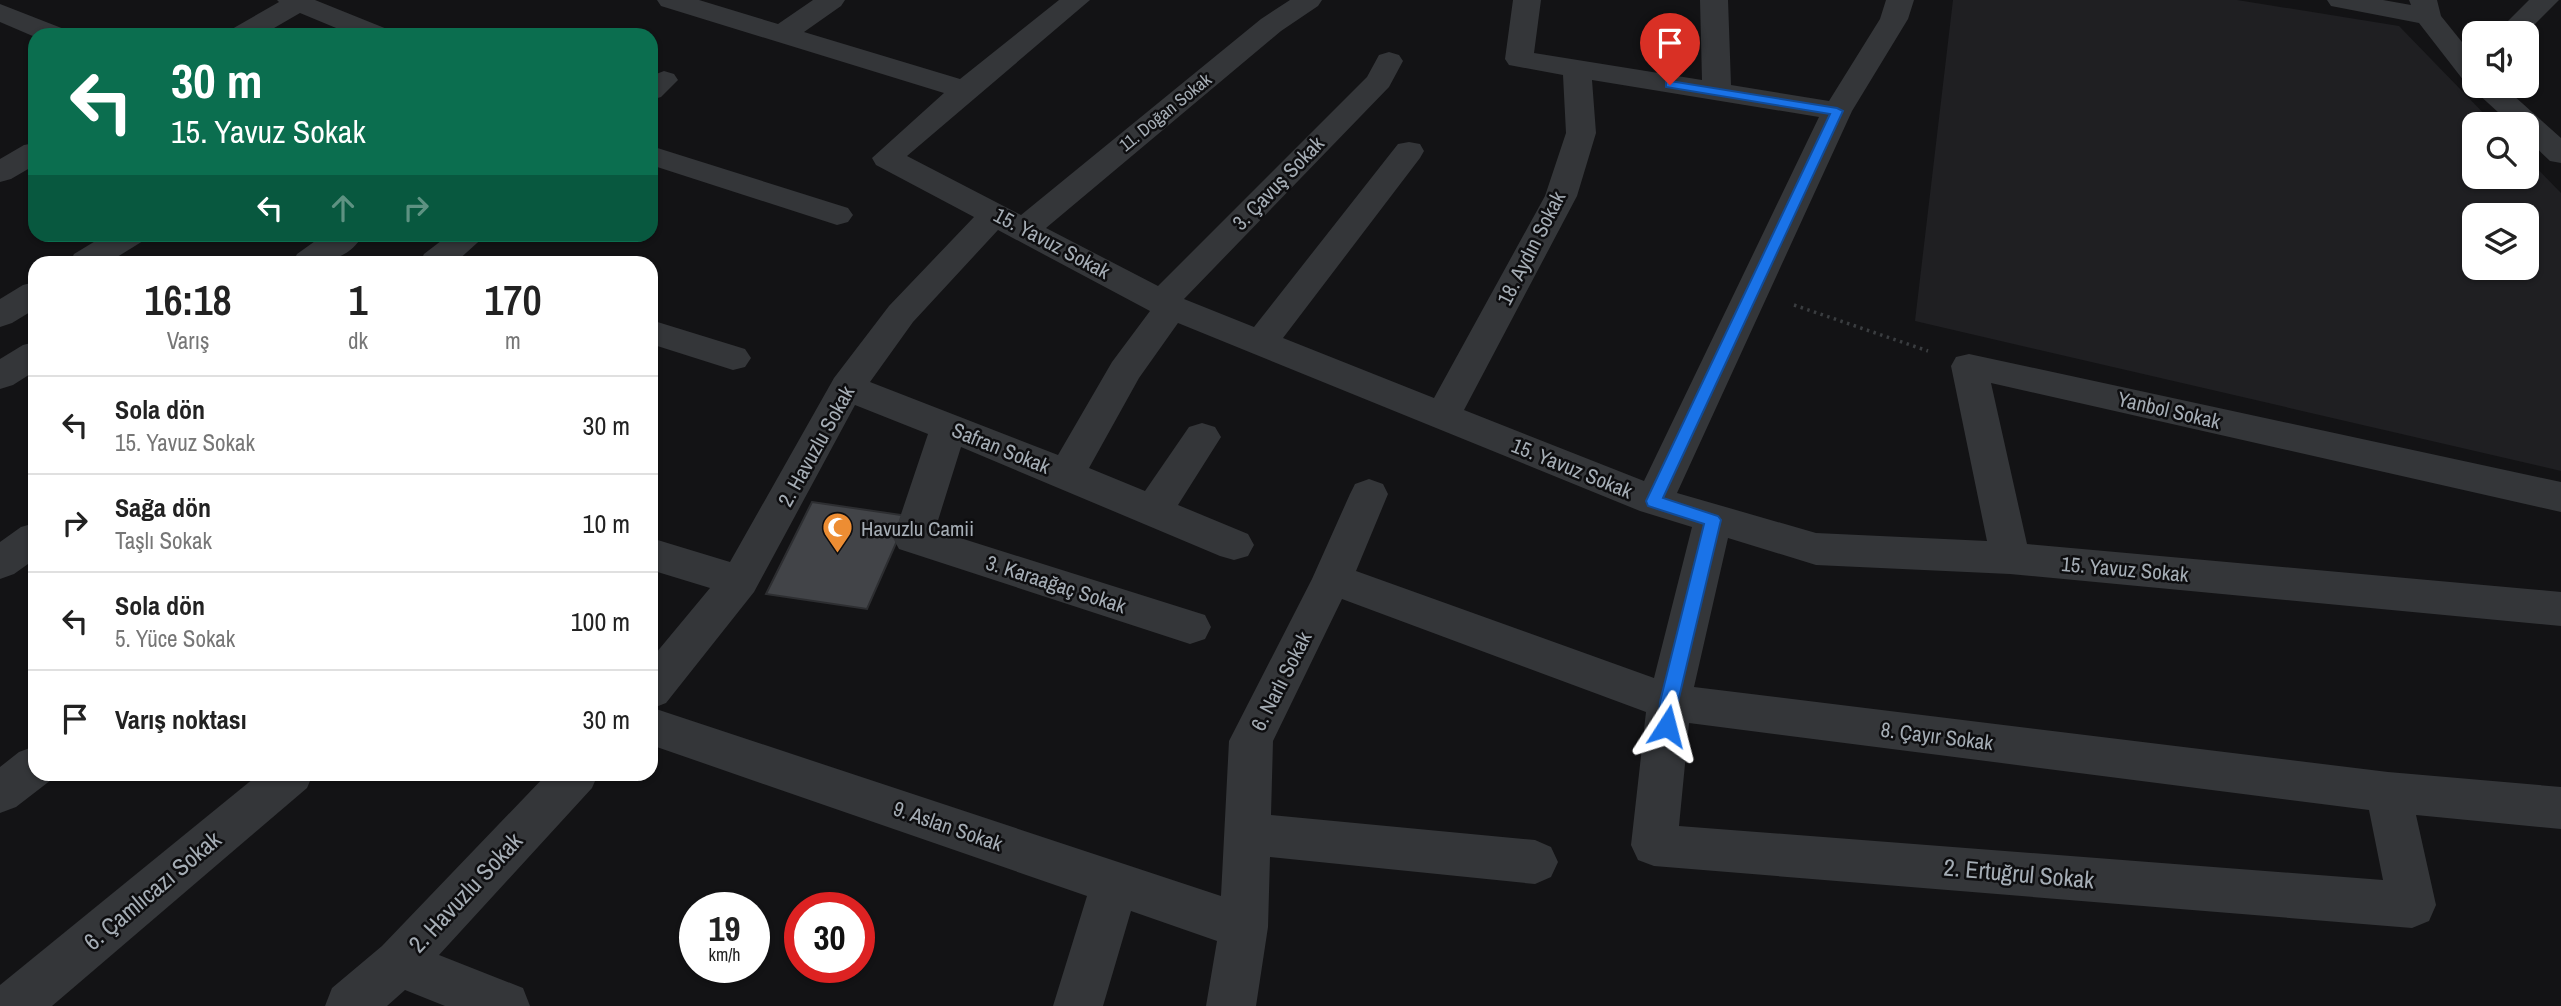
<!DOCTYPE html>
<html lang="tr">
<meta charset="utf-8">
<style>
:root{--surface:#fff;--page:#f6f6f6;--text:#222;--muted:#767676;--line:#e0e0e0}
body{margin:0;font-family:"Archivo Narrow",sans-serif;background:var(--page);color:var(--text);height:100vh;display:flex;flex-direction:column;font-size:26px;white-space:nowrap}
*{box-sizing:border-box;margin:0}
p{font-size:23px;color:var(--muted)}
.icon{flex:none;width:38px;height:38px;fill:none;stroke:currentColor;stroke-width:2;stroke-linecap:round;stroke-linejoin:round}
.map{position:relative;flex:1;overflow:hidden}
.details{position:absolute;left:28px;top:256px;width:630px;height:525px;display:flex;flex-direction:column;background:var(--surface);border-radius:21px;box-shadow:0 2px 5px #0004}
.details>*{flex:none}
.guide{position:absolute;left:28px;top:28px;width:630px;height:214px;border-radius:21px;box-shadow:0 2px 5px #0004;background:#0b6e4f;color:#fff;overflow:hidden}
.controls{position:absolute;left:2462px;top:21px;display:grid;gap:14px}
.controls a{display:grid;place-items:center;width:77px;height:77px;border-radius:14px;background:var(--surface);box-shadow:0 2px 5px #0004;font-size:35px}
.speed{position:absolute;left:679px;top:892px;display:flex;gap:14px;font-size:35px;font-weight:700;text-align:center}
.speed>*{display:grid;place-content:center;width:91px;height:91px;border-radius:50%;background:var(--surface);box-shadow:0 2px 5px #0004;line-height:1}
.speed small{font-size:18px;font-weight:400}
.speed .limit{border:10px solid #d22;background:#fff;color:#111}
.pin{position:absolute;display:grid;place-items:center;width:60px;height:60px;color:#fff;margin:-72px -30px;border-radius:50% 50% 50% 0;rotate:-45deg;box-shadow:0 0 7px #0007}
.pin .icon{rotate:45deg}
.me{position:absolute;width:77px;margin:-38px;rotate:9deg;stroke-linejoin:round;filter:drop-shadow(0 0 5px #0008)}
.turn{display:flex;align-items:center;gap:24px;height:147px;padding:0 28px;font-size:32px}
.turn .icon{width:91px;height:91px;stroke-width:2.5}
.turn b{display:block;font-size:49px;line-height:60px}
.lanes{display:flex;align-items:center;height:66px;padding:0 28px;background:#0003;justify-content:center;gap:35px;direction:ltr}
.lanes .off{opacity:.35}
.eta{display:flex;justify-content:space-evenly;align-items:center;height:119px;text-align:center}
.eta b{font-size:42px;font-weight:600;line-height:49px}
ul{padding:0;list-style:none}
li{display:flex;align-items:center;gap:21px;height:98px;padding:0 28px;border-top:2px solid var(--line)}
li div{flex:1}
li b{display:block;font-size:26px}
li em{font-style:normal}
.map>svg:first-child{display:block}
.built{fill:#1f1f22;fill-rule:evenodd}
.building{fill:#424448;stroke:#2d2e31;stroke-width:2}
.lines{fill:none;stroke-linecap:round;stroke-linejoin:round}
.path{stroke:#3a3d40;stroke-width:3.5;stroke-dasharray:2.5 4.5;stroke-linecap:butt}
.minor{fill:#343639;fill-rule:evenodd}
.route{fill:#1a73e8;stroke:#114b97;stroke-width:2}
.labels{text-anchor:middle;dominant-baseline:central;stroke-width:5;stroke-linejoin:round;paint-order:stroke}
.far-street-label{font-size:18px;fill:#a5adb5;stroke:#0e0e10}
.street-label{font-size:21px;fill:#a5adb5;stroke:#0e0e10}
.poi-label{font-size:21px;fill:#a5adb5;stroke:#0e0e10;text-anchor:start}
.near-street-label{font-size:24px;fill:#a5adb5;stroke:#0e0e10}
</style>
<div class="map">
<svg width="2561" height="1006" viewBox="0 0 2561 1006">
<rect width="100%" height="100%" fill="#131315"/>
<path class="built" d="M1953 0H2237L2399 26 2494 124H2474V177H2527V158L2561 193V471L1915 321ZM2474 215H2527V268H2474Z"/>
<polygon class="building" points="812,502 908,516 867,609 766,594"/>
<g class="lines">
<polyline class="path" points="1794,305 1928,351"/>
<g class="minor">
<polygon points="277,0 315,0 387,29 391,35 353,35 300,13 262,35 228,35 232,29 279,2"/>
<path d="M657 0H699L778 24 813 0H845L841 6 804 32 960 79 1059 0H1090L907 156 1021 215 1261 19 1290 0H1322L1318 6 1281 31 1046 228 1158 286 1367 77 1379 55 1389 52 1399 55 1403 61 1389 87 1184 299 1254 327 1398 144 1409 142 1420 144 1424 151 1420 158 1283 338 1434 398 1545 196 1566 133 1563 75 1509 65 1505 59 1513 0H1541L1534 53 1702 80 1700 0H1728L1731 85 1829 101 1880 19 1886 0H1914L1908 19 1852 111 1677 493 1816 533 1987 541 1951 366 1956 357 1969 354 2561 482V512L1991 383 2027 544 2561 592V626L2010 574 1816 565 1728 538 1694 687 2388 772 2561 787V829L2416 815 2436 905 2429 921 2412 928 1654 866 1638 860 1631 845 1646 712 1342 599 1273 741 1271 815 1535 840 1551 847 1558 862 1551 877 1535 884 1270 857 1268 927 1256 1006H1206L1217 941 1131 911 1103 1006H1053L1087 896 651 745V659L710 588 651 570V538L730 562 834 378 889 306 974 217 876 165 872 158 944 93 661 6ZM1592 80 1819 117 1644 481 1464 410 1577 196 1596 133ZM998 230 1150 311 1112 362 1058 455 870 382 913 322ZM1178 323 1640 511 1692 527 1654 678 1356 571 1388 494 1383 484 1369 479 1355 484 1350 494 1312 579 1229 741 1221 896 653 708 666 703 754 592 855 405 928 434 893 538 899 549 1190 644 1205 639 1211 627 1205 615 935 530 961 447 1220 556 1234 560 1248 556 1254 545 1248 534 1178 505 1221 437 1215 427 1202 423 1189 427 1145 491 1089 468 1139 378ZM1689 723 2369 810 2383 880 1679 826Z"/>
<polygon points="2327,0 2383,0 2411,5 2409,0 2437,0 2441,16 2474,57 2474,86 2503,86 2561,138 2561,163 2550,161 2527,139 2527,124 2511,124 2476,92 2471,86 2473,83 2464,81 2419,23 2331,6"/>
<polygon points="2529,0 2559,0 2526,33 2496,33"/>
<polygon points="0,4 64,29 68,35 35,37 0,22"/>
<polygon points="664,71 674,74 678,80 661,97 651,100 651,76"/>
<polygon points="35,143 35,165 11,179 0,182 0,159 24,145"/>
<polygon points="651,146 848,208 853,215 848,222 837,225 651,165"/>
<polygon points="107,234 148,234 143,241 109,262 70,262 74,254"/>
<path d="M325 234H364C346 263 323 262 293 262L297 254Z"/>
<polygon points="450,234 487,234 456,262 420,262 424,254"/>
<polygon points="35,282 35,309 12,323 0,327 0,299 23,285"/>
<polygon points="651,320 745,349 751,358 745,367 733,370 651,344"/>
<polygon points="35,342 35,371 13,385 0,389 0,359 23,345"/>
<polygon points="35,523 35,559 14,574 0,579 0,542 21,527"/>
<polygon points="35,746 35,774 54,774 51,780 16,807 0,813 0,767 19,752"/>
<polygon points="259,774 313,774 307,788 52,1006 0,1006 0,985"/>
<polygon points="547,774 598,774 592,788 439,955 523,988 530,1006 445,1006 405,990 387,1006 325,1006 332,988 382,946"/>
</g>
</g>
<polygon class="route" points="1670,81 1837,108 1843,111 1663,498 1718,516 1721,520 1678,702 1673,731 1667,734 1660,731 1658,726 1660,702 1704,524 1648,506 1646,501 1830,114 1666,87 1666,82"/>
<defs>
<symbol id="mosque-pin" viewBox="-11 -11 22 30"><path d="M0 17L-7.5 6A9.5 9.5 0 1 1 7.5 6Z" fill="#ed8d33" stroke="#0e0e10"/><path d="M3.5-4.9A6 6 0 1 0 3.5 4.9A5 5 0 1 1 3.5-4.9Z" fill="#fff"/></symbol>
</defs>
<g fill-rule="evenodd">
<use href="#mosque-pin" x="820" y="510" width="35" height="47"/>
</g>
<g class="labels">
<g class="far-street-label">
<text transform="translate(1165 112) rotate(-39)">11. Doğan Sokak</text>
</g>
<g class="street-label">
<text transform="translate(1278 183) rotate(-46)">3. Çavuş Sokak</text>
<text transform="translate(1052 243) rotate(28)">15. Yavuz Sokak</text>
<text transform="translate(1531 248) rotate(-63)">18. Aydın Sokak</text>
<text transform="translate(2169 410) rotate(13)">Yanbol Sokak</text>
<text transform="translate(816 446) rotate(-61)">2. Havuzlu Sokak</text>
<text transform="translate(1001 448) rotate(22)">Safran Sokak</text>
<text transform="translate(1572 468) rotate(22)">15. Yavuz Sokak</text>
<text transform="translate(2125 569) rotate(5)">15. Yavuz Sokak</text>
<text transform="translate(1056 584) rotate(18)">3. Karaağaç Sokak</text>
<text transform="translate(1281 681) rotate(-63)">6. Narlı Sokak</text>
<text transform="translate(1937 736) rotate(7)">8. Çayır Sokak</text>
<text transform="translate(948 826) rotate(19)">9. Aslan Sokak</text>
</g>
<g class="poi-label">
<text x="861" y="528">Havuzlu Camii</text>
</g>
<g class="near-street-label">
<text transform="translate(2019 873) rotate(5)">2. Ertuğrul Sokak</text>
<text transform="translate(152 890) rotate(-40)">6. Çamlıcazı Sokak</text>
<text transform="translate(465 892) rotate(-47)">2. Havuzlu Sokak</text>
</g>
</g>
</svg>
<div class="controls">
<a><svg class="icon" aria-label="sound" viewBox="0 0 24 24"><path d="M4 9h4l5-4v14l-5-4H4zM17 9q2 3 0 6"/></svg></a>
<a><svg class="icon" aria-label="search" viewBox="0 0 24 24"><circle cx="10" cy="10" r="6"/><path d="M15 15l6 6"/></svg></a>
<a><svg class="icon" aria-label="layers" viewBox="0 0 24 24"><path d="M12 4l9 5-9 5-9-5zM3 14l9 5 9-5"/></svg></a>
</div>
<div class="speed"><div>19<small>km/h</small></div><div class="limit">30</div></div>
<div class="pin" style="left:1670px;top:85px;background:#d93025"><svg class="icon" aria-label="arrive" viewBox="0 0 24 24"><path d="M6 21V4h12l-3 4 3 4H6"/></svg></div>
<svg class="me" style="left:1667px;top:726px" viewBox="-20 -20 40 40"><path d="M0-17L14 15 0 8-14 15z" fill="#1a73e8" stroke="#fff" stroke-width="4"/></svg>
<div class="guide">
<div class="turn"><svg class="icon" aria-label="left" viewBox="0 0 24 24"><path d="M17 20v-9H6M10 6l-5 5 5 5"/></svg><div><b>30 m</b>15. Yavuz Sokak</div></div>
<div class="lanes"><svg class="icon" aria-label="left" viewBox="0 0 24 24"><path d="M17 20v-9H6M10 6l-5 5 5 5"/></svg><svg class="icon off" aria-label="ahead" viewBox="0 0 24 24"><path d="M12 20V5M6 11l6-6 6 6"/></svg><svg class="icon off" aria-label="right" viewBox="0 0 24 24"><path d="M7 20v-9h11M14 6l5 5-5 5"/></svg></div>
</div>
<section class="details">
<div class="eta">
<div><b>16:18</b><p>Varış</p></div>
<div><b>1</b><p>dk</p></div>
<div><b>170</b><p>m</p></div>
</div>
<ul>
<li><svg class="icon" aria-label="left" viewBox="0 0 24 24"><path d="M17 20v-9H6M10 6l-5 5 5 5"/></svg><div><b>Sola dön</b><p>15. Yavuz Sokak</p></div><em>30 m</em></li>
<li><svg class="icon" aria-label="right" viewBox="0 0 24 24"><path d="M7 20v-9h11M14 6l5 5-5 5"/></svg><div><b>Sağa dön</b><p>Taşlı Sokak</p></div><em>10 m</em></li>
<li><svg class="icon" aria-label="left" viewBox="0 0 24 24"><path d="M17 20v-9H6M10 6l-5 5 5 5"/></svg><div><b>Sola dön</b><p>5. Yüce Sokak</p></div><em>100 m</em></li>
<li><svg class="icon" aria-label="arrive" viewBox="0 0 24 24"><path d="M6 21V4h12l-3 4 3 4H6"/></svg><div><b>Varış noktası</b></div><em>30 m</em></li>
</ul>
</section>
</div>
